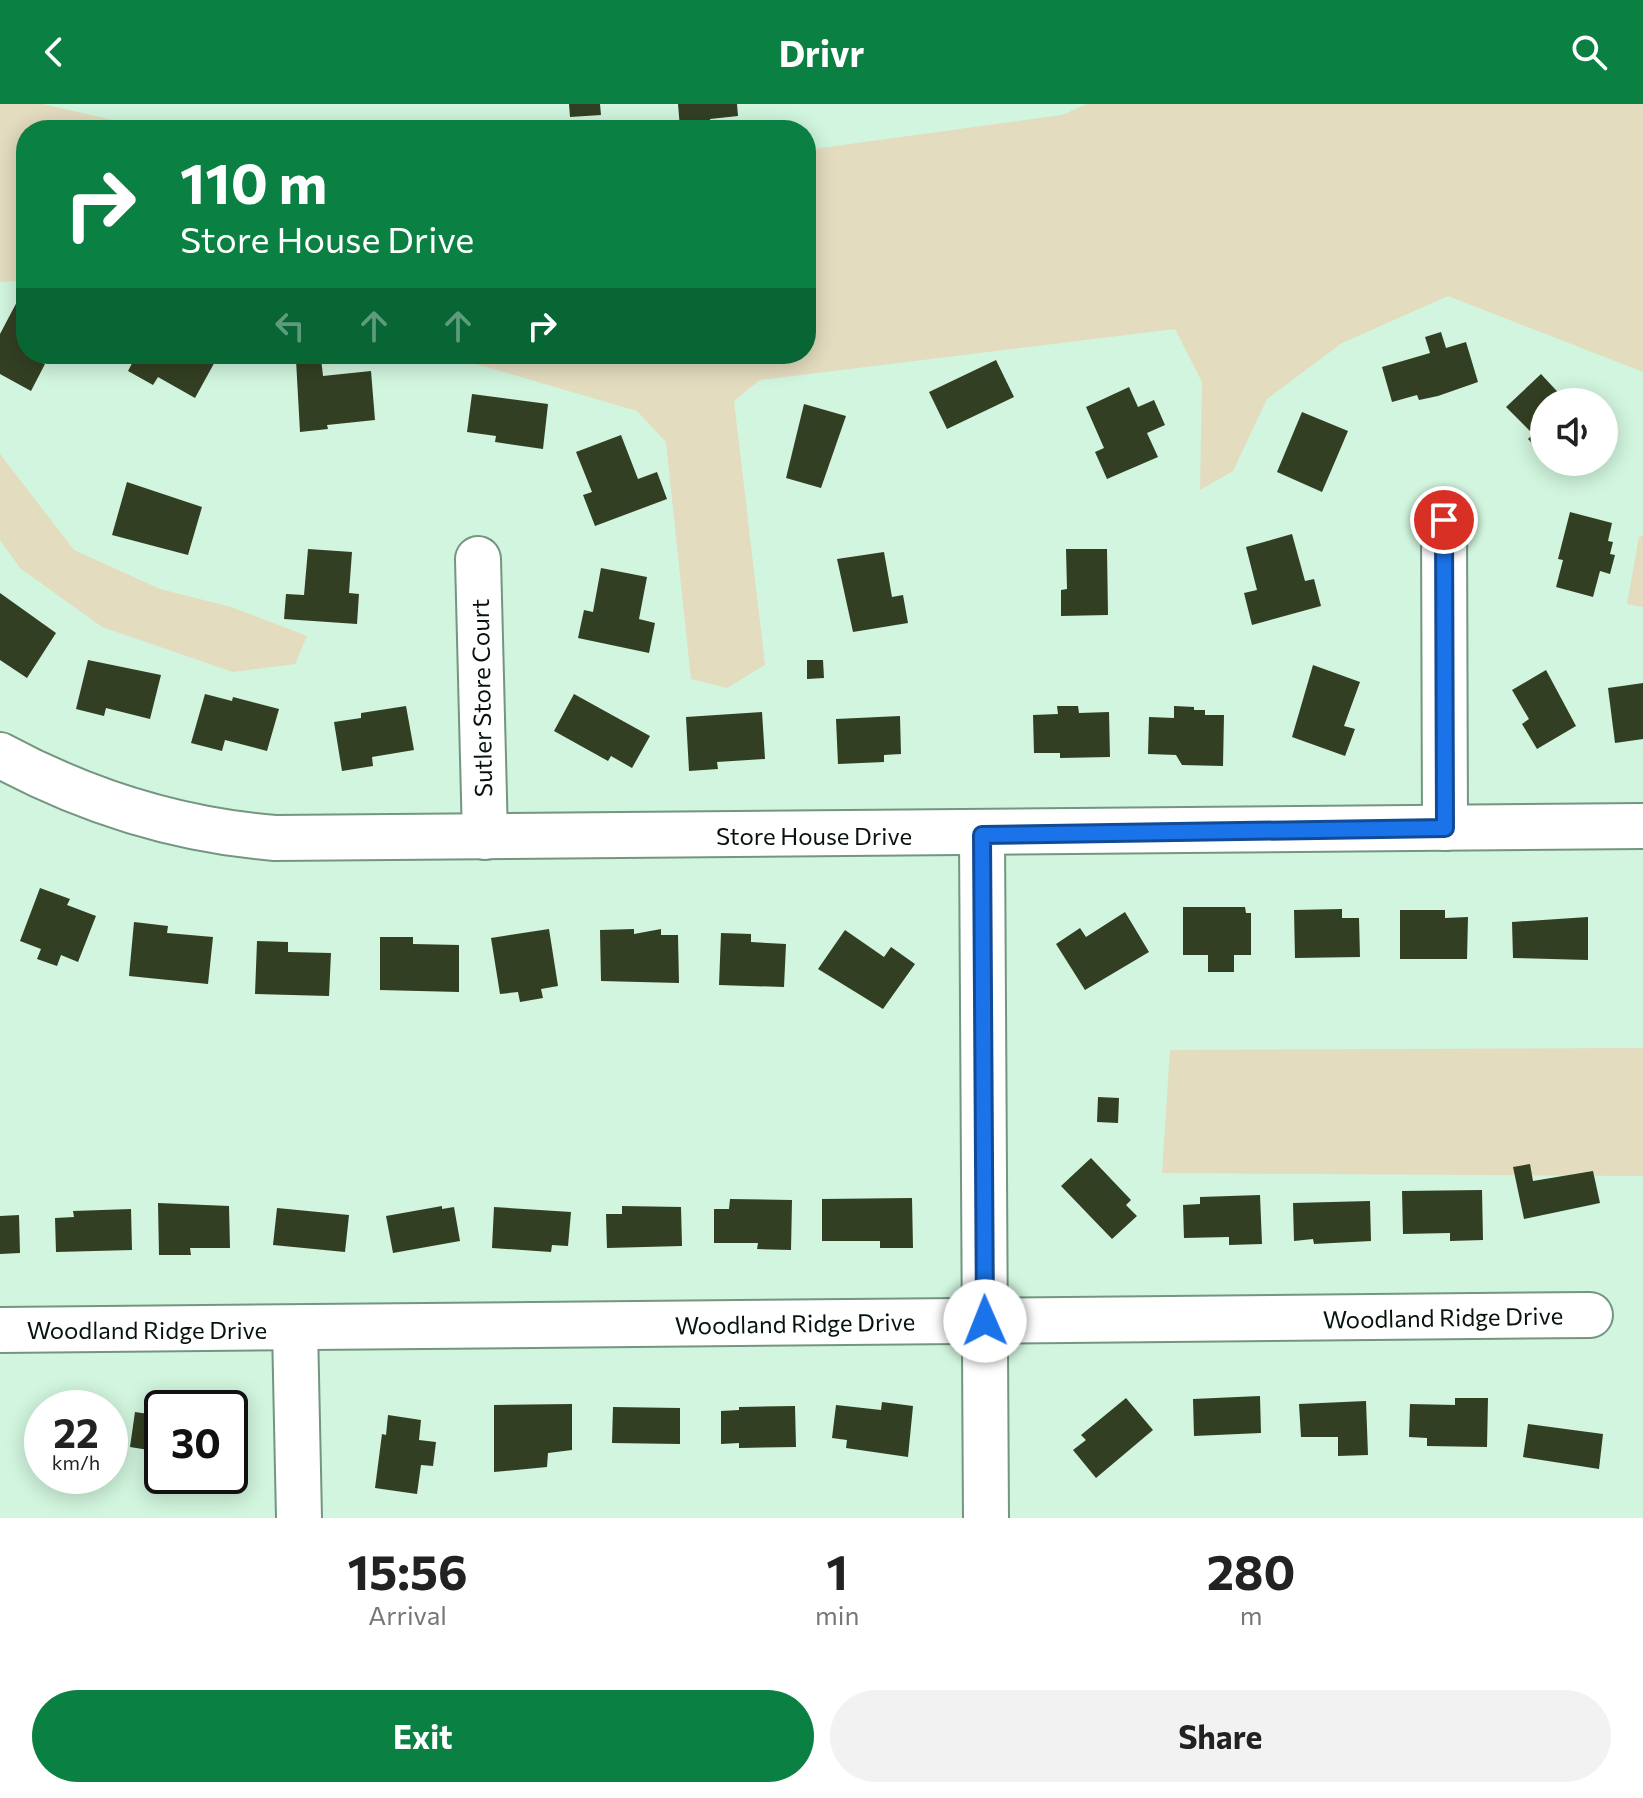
<!DOCTYPE html>
<style>
:root{--surface:#fff;--page:#f2f2f2;--text:#222;--muted:#767676;--accent:#0b8043}
body{margin:0;font-family:Commissioner,sans-serif;background:var(--page);color:var(--text);height:100vh;display:flex;flex-direction:column;font-size:30px;white-space:nowrap}
*{box-sizing:border-box;margin:0}
p{font-size:26px;color:var(--muted)}
.icon{flex:none;width:44px;height:44px;fill:none;stroke:currentColor;stroke-width:2;stroke-linecap:round;stroke-linejoin:round}
.map{position:relative;height:1414px;overflow:hidden}
.sheet{display:flex;flex-direction:column;background:var(--surface);flex:1}
.sheet>*{flex:none}
.banner{position:absolute;left:16px;top:16px;width:800px;height:244px;border-radius:32px;box-shadow:0 4px 20px #0003;background:#0b8043;color:#fff;overflow:hidden}
.controls{position:absolute;left:1530px;top:284px;display:grid;gap:16px}
.controls a{display:grid;place-items:center;width:88px;height:88px;border-radius:50%;background:var(--surface);box-shadow:0 4px 20px #0003;font-size:40px}
.speed{position:absolute;left:24px;top:1286px;display:flex;gap:16px;font-size:40px;font-weight:700;text-align:center}
.speed>*{display:grid;place-content:center;width:104px;height:104px;border-radius:50%;background:var(--surface);box-shadow:0 4px 20px #0003;line-height:1}
.speed small{font-size:20px;font-weight:400}
.speed .limit{border:4px solid #111;border-radius:12px;background:#fff;color:#111}
.pin{position:absolute;display:grid;place-items:center;width:68px;height:68px;color:#fff;margin:-34px;border:4px solid #fff;border-radius:50%;box-shadow:0 2px 8px #0007}
.me{position:absolute;width:88px;margin:-44px;rotate:359deg;stroke-linejoin:round;filter:drop-shadow(0 0 6px #0008)}
.turn{display:flex;align-items:center;gap:28px;height:168px;padding:0 32px;font-size:36px}
.turn .icon{width:104px;height:104px;stroke-width:2.5}
.turn b{display:block;font-size:56px;line-height:68px}
.lanes{display:flex;align-items:center;height:76px;padding:0 32px;background:#0003;justify-content:center;gap:40px;direction:ltr}
.lanes .off{opacity:.35}
.eta{display:flex;justify-content:space-evenly;align-items:center;height:136px;text-align:center}
.eta b{font-size:48px;font-weight:700;line-height:56px}
.cta{display:flex;gap:16px;margin-top:auto;padding:16px 32px}
.cta a{flex:1;height:92px;border-radius:48px;background:var(--accent);color:#fff;font-size:32px;font-weight:700;line-height:92px;text-align:center}
.cta a+a{background:var(--page);color:var(--text)}
header{display:flex;justify-content:space-between;align-items:center;height:104px;padding:0 32px;background:var(--accent);color:#fff;font-size:36px;font-weight:700}
.map>svg:first-child{display:block}
.green{fill:#e3dcbf}
.building{fill:#333f22}
.lines{fill:none;stroke-linecap:round;stroke-linejoin:round}
.minor-casing{stroke:#749580;stroke-width:48}
.minor{stroke:#fff;stroke-width:44}
.route-casing{stroke:#114b97;stroke-width:20}
.route{stroke:#1a73e8;stroke-width:14}
.labels{text-anchor:middle;dominant-baseline:central;stroke-width:8;stroke-linejoin:round;paint-order:stroke}
.street-label{font-size:24px;fill:#07140c;stroke:#fff}
</style>
<header><svg class="icon" aria-label="back" viewBox="0 0 24 24"><path d="M15 5l-7 7 7 7"/></svg>Drivr<svg class="icon" aria-label="search" viewBox="0 0 24 24"><circle cx="10" cy="10" r="6"/><path d="M15 15l6 6"/></svg></header>
<div class="map">
<svg width="1643" height="1414" viewBox="0 0 1643 1414">
<rect width="100%" height="100%" fill="#d1f5de"/>
<g class="green">
<polygon points="0,0 43,0 157,26 26,26 26,177 0,178"/>
<polygon points="1087,0 1643,0 1643,268 1448,192 1342,239 1267,295 1233,367 1200,386 1202,278 1175,225 760,276 734,297 765,561 727,584 691,575 666,338 637,307 442,250 806,250 806,46 1062,11"/>
<polygon points="0,350 74,446 160,485 231,503 307,532 295,560 233,568 102,523 20,464 0,436"/>
<polygon points="1643,431 1643,503 1627,500 1639,433"/>
<polygon points="1643,944 1643,1072 1162,1069 1170,946"/>
</g>
<g class="building">
<polygon points="569,0 600,0 601,11 570,13"/>
<polygon points="678,0 737,0 738,12 710,15 711,22 680,24"/>
<polygon points="19,194 26,197 26,250 44,250 40,258 45,260 31,287 0,270 0,230"/>
<polygon points="1441,228 1446,244 1466,238 1478,278 1438,292 1419,296 1417,291 1392,298 1382,263 1430,249 1425,233"/>
<polygon points="137,250 210,250 217,254 195,294 158,273 153,281 128,267"/>
<polygon points="321,254 323,272 371,267 375,316 327,321 328,325 300,328 296,256"/>
<polygon points="996,256 1014,293 947,325 929,288"/>
<polygon points="1541,270 1567,298 1544,298 1544,352 1528,335 1533,330 1506,303"/>
<polygon points="1129,283 1138,303 1154,296 1165,321 1147,329 1158,353 1107,375 1095,348 1104,344 1086,303"/>
<polygon points="472,290 548,300 543,345 495,338 496,332 467,328"/>
<polygon points="804,300 846,312 821,384 786,374"/>
<polygon points="1302,308 1348,327 1322,388 1277,368"/>
<polygon points="621,331 638,375 657,368 667,395 595,422 583,391 592,388 576,348"/>
<polygon points="127,378 202,403 188,451 112,431"/>
<polygon points="1570,408 1612,419 1608,437 1613,438 1610,450 1615,451 1610,470 1600,467 1593,493 1556,483 1563,456 1558,455"/>
<polygon points="1292,430 1305,477 1314,475 1321,502 1252,521 1244,489 1257,486 1246,443"/>
<polygon points="308,445 352,448 349,489 359,490 357,520 284,515 286,490 304,491"/>
<polygon points="1066,445 1107,445 1108,511 1061,512 1061,486 1067,485"/>
<polygon points="884,448 892,493 903,491 908,519 853,528 837,455"/>
<polygon points="601,464 647,473 639,515 655,519 649,549 578,534 584,506 593,508"/>
<polygon points="0,489 56,529 27,574 0,556"/>
<polygon points="88,556 161,571 150,615 106,604 104,612 76,605"/>
<polygon points="807,556 823,556 824,574 807,575"/>
<polygon points="1313,561 1360,578 1344,622 1355,625 1345,652 1292,633"/>
<polygon points="1546,566 1576,622 1537,645 1522,620 1529,615 1512,586"/>
<polygon points="1643,579 1643,635 1615,639 1608,584"/>
<polygon points="205,590 232,597 233,593 279,605 267,647 225,636 222,647 191,639"/>
<polygon points="574,590 650,632 632,664 611,652 608,657 554,627"/>
<polygon points="406,602 414,646 372,653 373,662 342,667 334,618 361,614 361,609"/>
<polygon points="1057,602 1078,602 1079,609 1109,608 1110,653 1060,654 1060,649 1034,649 1033,611 1058,610"/>
<polygon points="1174,602 1194,603 1194,606 1205,606 1205,611 1224,611 1223,662 1182,661 1176,651 1148,650 1149,613 1174,614"/>
<polygon points="762,608 765,655 717,658 718,665 689,667 686,613"/>
<polygon points="900,612 901,650 884,651 884,658 838,660 836,615"/>
<polygon points="40,784 70,795 67,801 96,812 78,858 61,851 57,862 37,855 41,845 20,837"/>
<polygon points="1183,803 1245,803 1246,809 1251,809 1251,851 1234,851 1234,868 1208,868 1208,851 1183,851"/>
<polygon points="1342,805 1342,814 1359,814 1360,853 1295,854 1294,806"/>
<polygon points="1400,806 1445,806 1445,814 1468,813 1467,855 1400,855"/>
<polygon points="1125,808 1149,848 1085,886 1056,840 1080,824 1086,833"/>
<polygon points="1588,813 1588,856 1513,854 1512,818"/>
<polygon points="134,818 168,822 167,829 213,833 208,880 129,872"/>
<polygon points="549,825 558,882 541,885 543,894 520,898 518,888 500,890 491,834"/>
<polygon points="634,825 634,830 661,825 661,831 678,831 679,879 601,877 600,826"/>
<polygon points="845,826 884,853 891,843 915,860 883,905 818,865"/>
<polygon points="721,829 751,830 751,838 786,840 784,883 719,881"/>
<polygon points="380,833 413,833 413,840 459,841 459,888 380,886"/>
<polygon points="257,837 288,838 288,848 331,849 329,892 255,890"/>
<polygon points="1098,993 1119,994 1118,1019 1097,1018"/>
<polygon points="1091,1054 1131,1096 1126,1101 1137,1112 1112,1135 1061,1082"/>
<polygon points="1530,1060 1533,1077 1593,1067 1600,1099 1524,1115 1513,1063"/>
<polygon points="1482,1086 1483,1136 1450,1137 1450,1129 1403,1130 1402,1087"/>
<polygon points="1260,1091 1262,1140 1229,1141 1229,1133 1184,1134 1183,1101 1200,1100 1200,1093"/>
<polygon points="912,1094 913,1144 880,1144 880,1137 822,1137 822,1095"/>
<polygon points="730,1095 792,1096 791,1146 757,1145 758,1139 714,1139 714,1105 729,1105"/>
<polygon points="1370,1097 1371,1137 1314,1140 1313,1135 1294,1137 1293,1099"/>
<polygon points="158,1099 229,1102 230,1144 190,1144 191,1151 159,1151"/>
<polygon points="442,1102 442,1105 454,1103 460,1137 393,1149 386,1112"/>
<polygon points="622,1102 681,1103 682,1142 607,1144 606,1110 622,1110"/>
<polygon points="494,1103 571,1108 568,1142 552,1141 551,1148 492,1144"/>
<polygon points="277,1104 349,1111 345,1148 273,1141"/>
<polygon points="131,1105 132,1146 56,1148 55,1114 74,1113 73,1107"/>
<polygon points="19,1111 20,1149 0,1150 0,1112"/>
<polygon points="1260,1292 1261,1329 1194,1332 1193,1295"/>
<polygon points="1126,1294 1153,1326 1096,1374 1073,1346 1086,1336 1081,1331"/>
<polygon points="1455,1294 1488,1294 1487,1343 1427,1342 1427,1334 1409,1333 1410,1300 1455,1301"/>
<polygon points="1366,1297 1368,1351 1338,1352 1338,1333 1301,1333 1299,1300"/>
<polygon points="882,1298 913,1302 908,1353 846,1344 847,1336 832,1334 836,1301 881,1306"/>
<polygon points="572,1300 572,1346 548,1349 547,1363 494,1368 494,1301"/>
<polygon points="795,1302 796,1343 739,1344 739,1339 721,1340 721,1307 739,1306 739,1303"/>
<polygon points="613,1303 680,1304 680,1340 612,1339"/>
<polygon points="135,1308 162,1312 162,1357 154,1355 155,1347 130,1343"/>
<polygon points="388,1311 421,1316 419,1336 436,1338 433,1362 421,1361 417,1390 375,1384 382,1330 386,1331"/>
<polygon points="1528,1320 1603,1330 1599,1365 1523,1353"/>
</g>
<g class="lines">
<defs>
<g id="minor">
<polyline points="1444,416 1445,724"/>
<polyline points="478,455 485,733"/>
<path d="M0 651C87 698 177 726 275 734L1643 722"/>
<polyline points="982,731 986,1414"/>
<polyline points="295,1224 299,1414"/>
<polyline points="0,1226 1590,1211"/>
</g>
</defs>
<use href="#minor" class="minor-casing"/>
<use href="#minor" class="minor"/>
</g>
<g class="lines">
<defs>
<polyline id="route" points="985,1217 982,731 1445,724 1444,416"/>
</defs>
<use href="#route" class="route-casing"/>
<use href="#route" class="route"/>
</g>
<g class="labels">
<g class="street-label">
<text transform="translate(481 594) rotate(-91)">Sutler Store Court</text>
<text x="814" y="731">Store House Drive</text>
<text transform="translate(1443 1213) rotate(-1)">Woodland Ridge Drive</text>
<text transform="translate(795 1219) rotate(-1)">Woodland Ridge Drive</text>
<text x="147" y="1225">Woodland Ridge Drive</text>
</g>
</g>
</svg>
<div class="controls">
<a><svg class="icon" aria-label="sound" viewBox="0 0 24 24"><path d="M4 9h4l5-4v14l-5-4H4zM17 9q2 3 0 6"/></svg></a>
</div>
<div class="speed"><div>22<small>km/h</small></div><div class="limit">30</div></div>
<div class="pin" style="left:1444px;top:416px;background:#d93025"><svg class="icon" aria-label="arrive" viewBox="0 0 24 24"><path d="M6 21V4h12l-3 4 3 4H6"/></svg></div>
<svg class="me" style="left:985px;top:1217px" viewBox="-20 -20 40 40"><circle r="19" fill="#fff"/><path d="M0-13L10 11 0 6-10 11z" fill="#1a73e8"/></svg>
<div class="banner">
<div class="turn"><svg class="icon" aria-label="right" viewBox="0 0 24 24"><path d="M7 20v-9h11M14 6l5 5-5 5"/></svg><div><b>110 m</b>Store House Drive</div></div>
<div class="lanes"><svg class="icon off" aria-label="left" viewBox="0 0 24 24"><path d="M17 20v-9H6M10 6l-5 5 5 5"/></svg><svg class="icon off" aria-label="ahead" viewBox="0 0 24 24"><path d="M12 20V5M6 11l6-6 6 6"/></svg><svg class="icon off" aria-label="ahead" viewBox="0 0 24 24"><path d="M12 20V5M6 11l6-6 6 6"/></svg><svg class="icon" aria-label="right" viewBox="0 0 24 24"><path d="M7 20v-9h11M14 6l5 5-5 5"/></svg></div>
</div>
</div>
<section class="sheet">
<div class="eta">
<div><b>15:56</b><p>Arrival</p></div>
<div><b>1</b><p>min</p></div>
<div><b>280</b><p>m</p></div>
</div>
<div class="cta"><a>Exit</a><a>Share</a></div>
</section>
